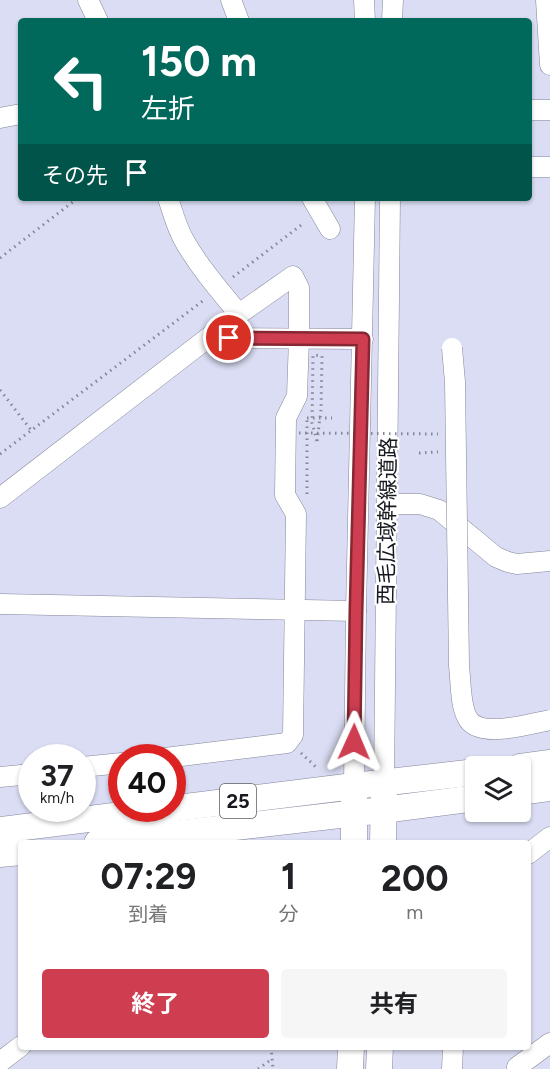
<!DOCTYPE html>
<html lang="ja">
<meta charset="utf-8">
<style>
:root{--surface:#fff;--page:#f6f6f6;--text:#202124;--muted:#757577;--accent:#ce3d50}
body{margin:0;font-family:Figtree,"Noto Sans JP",sans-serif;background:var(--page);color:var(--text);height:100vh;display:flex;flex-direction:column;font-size:22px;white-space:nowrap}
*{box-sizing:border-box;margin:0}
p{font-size:20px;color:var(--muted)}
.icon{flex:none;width:33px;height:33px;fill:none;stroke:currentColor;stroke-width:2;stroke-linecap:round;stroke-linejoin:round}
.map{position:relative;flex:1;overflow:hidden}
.details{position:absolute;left:18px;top:840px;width:513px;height:210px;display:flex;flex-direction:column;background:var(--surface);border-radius:6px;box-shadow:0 2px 4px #0004}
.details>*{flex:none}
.banner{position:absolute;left:18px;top:18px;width:514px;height:183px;border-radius:6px;box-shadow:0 2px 4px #0004;background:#00695c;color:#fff;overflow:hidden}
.fabs{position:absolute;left:465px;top:756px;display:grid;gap:12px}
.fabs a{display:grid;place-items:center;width:66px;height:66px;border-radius:6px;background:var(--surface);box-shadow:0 2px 4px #0004;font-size:30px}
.speed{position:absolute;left:18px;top:744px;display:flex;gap:12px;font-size:30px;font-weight:700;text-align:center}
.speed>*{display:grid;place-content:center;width:78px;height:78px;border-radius:50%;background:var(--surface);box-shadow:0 2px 4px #0004;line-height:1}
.speed small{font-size:15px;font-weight:400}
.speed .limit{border:9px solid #d22;background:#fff;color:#111}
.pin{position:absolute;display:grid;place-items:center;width:51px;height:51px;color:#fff;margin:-26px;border:3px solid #fff;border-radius:50%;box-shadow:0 2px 6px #0007}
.me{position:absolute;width:66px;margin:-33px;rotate:1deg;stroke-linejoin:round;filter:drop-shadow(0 0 4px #0008)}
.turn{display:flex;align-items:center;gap:21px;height:126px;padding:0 24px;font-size:27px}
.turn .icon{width:78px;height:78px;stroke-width:2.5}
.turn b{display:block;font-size:42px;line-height:51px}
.then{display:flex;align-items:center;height:57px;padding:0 24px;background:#0003;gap:12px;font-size:22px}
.eta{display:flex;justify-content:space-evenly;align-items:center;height:102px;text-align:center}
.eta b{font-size:36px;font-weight:700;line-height:42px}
.button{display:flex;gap:12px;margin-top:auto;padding:12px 24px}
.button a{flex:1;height:69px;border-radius:6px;background:var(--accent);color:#fff;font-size:24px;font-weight:700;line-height:69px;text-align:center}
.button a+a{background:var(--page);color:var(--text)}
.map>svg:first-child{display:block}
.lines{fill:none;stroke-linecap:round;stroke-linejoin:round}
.minor-casing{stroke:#84869b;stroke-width:21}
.major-casing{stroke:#84869b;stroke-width:27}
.path{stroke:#858797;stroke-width:3;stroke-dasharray:1.5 4.5;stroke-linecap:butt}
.minor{stroke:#fff;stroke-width:20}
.major{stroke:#fff;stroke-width:26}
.minor-bridge-casing{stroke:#84869b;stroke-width:21;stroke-linecap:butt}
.path-bridge{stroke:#858797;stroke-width:3;stroke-dasharray:1.5 4.5;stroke-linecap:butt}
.minor-bridge{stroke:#fff;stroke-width:20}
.route-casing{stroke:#862834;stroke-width:15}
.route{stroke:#ce3d50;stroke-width:10}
.labels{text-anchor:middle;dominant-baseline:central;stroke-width:4.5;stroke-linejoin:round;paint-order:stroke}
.shield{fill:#fff;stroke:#5d5d63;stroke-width:1.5}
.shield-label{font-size:20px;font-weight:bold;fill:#171820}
.street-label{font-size:21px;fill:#171820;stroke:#fff}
</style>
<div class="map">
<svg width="550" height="1069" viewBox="0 0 550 1069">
<rect width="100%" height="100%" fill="#daddf3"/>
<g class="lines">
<defs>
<g id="minor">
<polyline points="88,0 98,21"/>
<polyline points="231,0 239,21"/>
<polyline points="364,0 365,21"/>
<polyline points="546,0 550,65"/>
<polyline points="392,21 393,0"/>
<polyline points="530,110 550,110"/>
<polyline points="0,118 21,114"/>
<polyline points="530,167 550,167"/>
<path d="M168 198C173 213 177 229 185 242 200 268 220 291 239 314"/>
<polyline points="312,198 330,229"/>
<polyline points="220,329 229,338 363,339"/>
<polyline points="0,498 239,314 293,276 299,288 299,338 297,396 286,418 285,495 296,514 293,735 287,743 165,758"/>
<polyline points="387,504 420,504 439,510 496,557 508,562 517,564 550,561"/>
<polyline points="0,604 356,611"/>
<polyline points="82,767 122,763"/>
<polyline points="0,777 32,774"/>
<polyline points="384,783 390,198"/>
<polyline points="354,786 356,611 365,198"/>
<polyline points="528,854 550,837"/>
<polyline points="0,1062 21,1046"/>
<polyline points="517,1067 550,1043"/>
<polyline points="452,1069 453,1047"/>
</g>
<g id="major">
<polyline points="520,767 550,763"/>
<polyline points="520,792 550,788"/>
<polyline points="0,830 354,786 476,772"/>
<polyline points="97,843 383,810 476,798"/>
<polyline points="354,843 354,798"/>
<polyline points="383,843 384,795"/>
<polyline points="0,854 21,852"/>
<polyline points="350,1069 351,1047"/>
<polyline points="379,1069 380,1047"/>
</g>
</defs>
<use href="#minor" class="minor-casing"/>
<use href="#major" class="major-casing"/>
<g class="path">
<polyline points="0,258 78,198"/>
<polyline points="233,277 304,223"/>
<polyline points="0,390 31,430"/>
<polyline points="307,418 332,418"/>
<polyline points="317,441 321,410"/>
<polyline points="419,453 438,452"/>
<polyline points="0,454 204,300"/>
<polyline points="307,494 307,420"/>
<polyline points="301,753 316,767"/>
<polyline points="271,1047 273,1069"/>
<polyline points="258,1069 272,1059"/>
</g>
<use href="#minor" class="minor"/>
<use href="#major" class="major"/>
<defs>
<path id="minor-bridge" d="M452 348 455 382 459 666C461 681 460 704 467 717 477 740 530 724 550 720"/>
</defs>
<use href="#minor-bridge" class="minor-bridge-casing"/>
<g class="path-bridge">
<polyline points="299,433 438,434"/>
<polyline points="317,441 312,423 313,355 322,356 321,410"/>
</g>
<use href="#minor-bridge" class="minor-bridge"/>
</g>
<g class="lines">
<defs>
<polyline id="route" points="229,338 363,339 356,611 354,742"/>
</defs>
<use href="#route" class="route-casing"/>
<use href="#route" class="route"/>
</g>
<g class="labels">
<rect class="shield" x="220" y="784" width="36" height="34" rx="4.5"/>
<g class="shield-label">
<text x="238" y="801">25</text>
</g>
<g class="street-label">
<text transform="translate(387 521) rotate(-89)">西毛広域幹線道路</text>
</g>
</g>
</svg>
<div class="fabs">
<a><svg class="icon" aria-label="layers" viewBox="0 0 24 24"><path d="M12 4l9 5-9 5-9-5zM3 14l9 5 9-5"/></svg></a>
</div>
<div class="speed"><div>37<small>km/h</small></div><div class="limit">40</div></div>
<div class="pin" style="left:229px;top:338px;background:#d93025"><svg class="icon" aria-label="arrive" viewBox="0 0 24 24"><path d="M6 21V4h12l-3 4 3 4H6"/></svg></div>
<svg class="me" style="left:354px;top:742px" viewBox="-20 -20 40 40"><path d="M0-17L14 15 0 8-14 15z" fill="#ce3d50" stroke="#fff" stroke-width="4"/></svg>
<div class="banner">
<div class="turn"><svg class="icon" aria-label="left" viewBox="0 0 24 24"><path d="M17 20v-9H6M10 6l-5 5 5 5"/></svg><div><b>150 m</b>左折</div></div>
<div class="then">その先<svg class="icon" aria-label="arrive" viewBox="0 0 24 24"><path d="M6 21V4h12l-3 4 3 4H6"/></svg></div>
</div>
<section class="details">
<div class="eta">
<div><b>07:29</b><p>到着</p></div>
<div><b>1</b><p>分</p></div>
<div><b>200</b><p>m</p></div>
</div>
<div class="button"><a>終了</a><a>共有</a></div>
</section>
</div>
